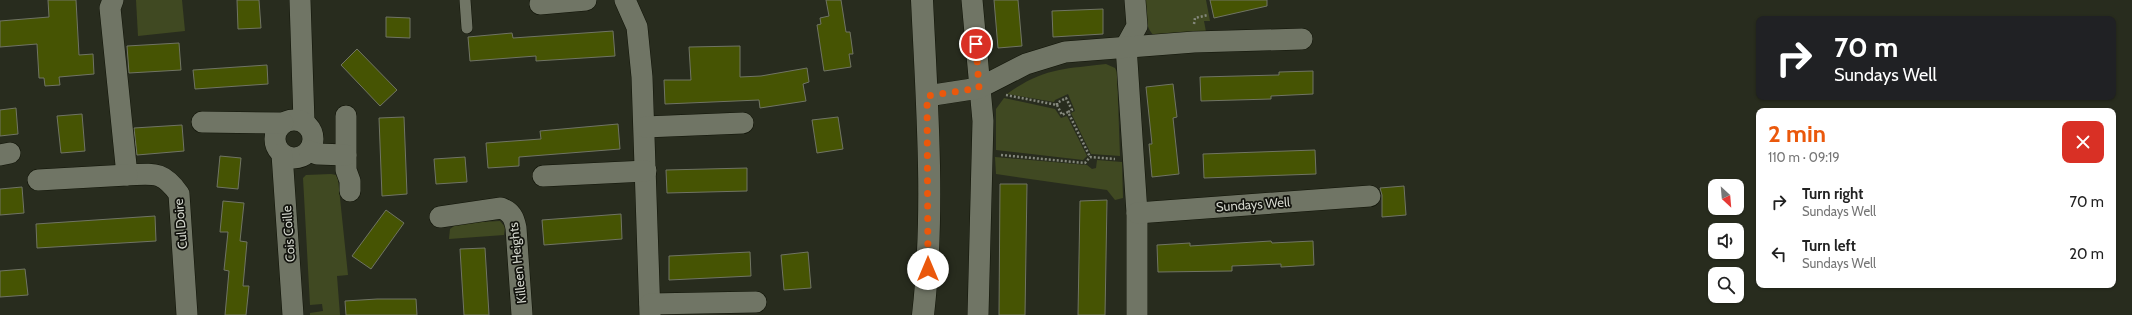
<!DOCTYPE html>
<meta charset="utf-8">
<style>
:root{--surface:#fff;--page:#f2f2f2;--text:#222;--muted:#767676;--accent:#ea580c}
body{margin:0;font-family:Cabin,sans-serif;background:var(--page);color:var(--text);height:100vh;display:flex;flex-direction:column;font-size:15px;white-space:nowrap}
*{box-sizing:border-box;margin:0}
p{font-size:13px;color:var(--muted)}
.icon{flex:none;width:22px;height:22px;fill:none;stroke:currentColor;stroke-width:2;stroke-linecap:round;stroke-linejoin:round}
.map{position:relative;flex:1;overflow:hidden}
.details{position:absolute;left:1756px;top:108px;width:360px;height:180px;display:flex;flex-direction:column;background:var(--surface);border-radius:8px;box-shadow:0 1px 3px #0004}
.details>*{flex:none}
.hud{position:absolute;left:1756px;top:16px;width:360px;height:84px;border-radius:8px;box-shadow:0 1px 3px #0004;background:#202124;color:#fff;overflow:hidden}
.needle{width:26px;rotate:154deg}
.tools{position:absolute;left:1708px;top:179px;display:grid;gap:8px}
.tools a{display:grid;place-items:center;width:36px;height:36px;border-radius:8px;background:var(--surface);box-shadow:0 1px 3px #0004;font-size:20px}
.pin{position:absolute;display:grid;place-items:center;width:34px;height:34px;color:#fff;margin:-17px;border:2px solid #fff;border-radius:50%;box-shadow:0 1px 4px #0007}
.me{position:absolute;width:44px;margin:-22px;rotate:0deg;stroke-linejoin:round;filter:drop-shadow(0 0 3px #0008)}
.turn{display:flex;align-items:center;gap:14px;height:84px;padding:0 12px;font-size:18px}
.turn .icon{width:52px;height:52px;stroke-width:2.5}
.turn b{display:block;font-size:28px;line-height:34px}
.round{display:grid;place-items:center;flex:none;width:42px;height:42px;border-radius:8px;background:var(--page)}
.head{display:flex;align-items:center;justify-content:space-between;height:68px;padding:0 12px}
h1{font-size:24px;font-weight:700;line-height:30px;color:var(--accent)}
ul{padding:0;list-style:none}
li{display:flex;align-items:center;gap:12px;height:52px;padding:0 12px}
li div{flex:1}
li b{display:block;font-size:15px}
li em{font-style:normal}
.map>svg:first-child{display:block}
.green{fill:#404922}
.building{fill:#465403;stroke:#707464}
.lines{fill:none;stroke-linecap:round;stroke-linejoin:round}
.service-casing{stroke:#111408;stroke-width:12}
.minor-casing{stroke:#111408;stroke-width:22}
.secondary-casing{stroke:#111408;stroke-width:23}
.path{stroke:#84887c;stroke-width:2.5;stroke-dasharray:2 2;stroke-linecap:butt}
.service{stroke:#707565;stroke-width:11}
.minor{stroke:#707565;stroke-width:21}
.secondary{stroke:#707565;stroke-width:22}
.route{stroke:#ea580c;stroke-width:7;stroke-dasharray:0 12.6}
.labels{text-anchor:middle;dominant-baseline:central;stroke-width:3.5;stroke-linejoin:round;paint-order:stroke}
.street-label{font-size:13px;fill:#d3d6cd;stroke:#12130d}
</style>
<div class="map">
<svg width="2132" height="315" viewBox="0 0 2132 315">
<rect width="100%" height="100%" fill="#282c1e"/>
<g class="green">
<polygon points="136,0 182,0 185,31 138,36"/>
<path d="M1146 0H1206L1210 21H1204L1207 37 1157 38C1144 29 1146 14 1146 0Z"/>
<path d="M1106 64 1115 68 1117 72 1120 156 1091 154 1071 113 1075 111 1068 94 1055 100 1054 102 1007 94C1043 68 1064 69 1106 64Z"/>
<polygon points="1004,98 1055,109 1061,118 1067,116 1087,156 1083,160 996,150 996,109"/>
<polygon points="995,157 1087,165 1092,169 1096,168 1097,160 1122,162 1123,198 1115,200 1107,190 996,174"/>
<polygon points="331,174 336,175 338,179 348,275 337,276 340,315 310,315 310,313 323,311 322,304 310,305 303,178 306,175"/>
<polygon points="500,221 505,227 504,235 449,239 450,229 458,223"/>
</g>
<g class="building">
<polygon points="48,0 76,0 79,55 93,54 94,74 59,77 60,85 45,86 44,78 39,78 37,44 0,47 0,21 49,17"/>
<polygon points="237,0 259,0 261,28 238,29"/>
<polygon points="826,0 841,0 846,32 850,32 853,54 849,54 851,67 824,71 817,25 821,24 820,18 829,16"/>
<polygon points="994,0 1018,0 1022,46 998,48"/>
<polygon points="1210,0 1267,0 1267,6 1214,18"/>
<polygon points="1103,9 1103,34 1053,37 1052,11"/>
<polygon points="386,17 410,18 410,38 386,37"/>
<polygon points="613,31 615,56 536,61 536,56 470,61 468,37 512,33 513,38"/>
<polygon points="179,43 181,70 129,73 127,46"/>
<polygon points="740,46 740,77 761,76 807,68 809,82 803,84 806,101 760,108 759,100 665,104 664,80 691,80 689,47"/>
<polygon points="357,49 397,90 380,106 341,65"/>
<polygon points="267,65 268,84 195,89 193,70"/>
<polygon points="1313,71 1313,94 1271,96 1271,99 1201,101 1200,77 1279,75 1279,72"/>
<polygon points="1173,84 1177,117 1173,118 1179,174 1152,177 1149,144 1152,144 1146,87"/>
<polygon points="16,108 18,134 0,136 0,110"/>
<polygon points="82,114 85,151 61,153 57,116"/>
<polygon points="404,117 407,194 382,196 379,118"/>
<polygon points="838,117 843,149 817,153 812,120"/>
<polygon points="618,124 620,149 519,157 519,166 488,168 486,143 541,139 540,131"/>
<polygon points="182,125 184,151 137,155 134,128"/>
<polygon points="1315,150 1316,174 1204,178 1203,154"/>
<polygon points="220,156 241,158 238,189 217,187"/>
<polygon points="465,157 467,182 436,184 434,159"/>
<polygon points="747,168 747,191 667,193 666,170"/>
<polygon points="1000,184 1027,184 1025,315 999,315"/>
<polygon points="1404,186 1406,215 1382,217 1382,195 1380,188"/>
<polygon points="22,187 24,213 0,215 0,189"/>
<polygon points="1107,200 1105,315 1078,315 1080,201"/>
<polygon points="223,201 244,203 240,241 247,242 243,286 249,286 246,315 225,315 229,271 224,270 228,232 220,232"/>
<polygon points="386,210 404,223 371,269 352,256"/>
<polygon points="621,214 622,239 544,245 542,220"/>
<polygon points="155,216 156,241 37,248 36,224"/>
<polygon points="1271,241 1272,243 1313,241 1314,265 1281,267 1281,264 1232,266 1232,271 1158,272 1157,245 1190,243 1190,246"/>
<polygon points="485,248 489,315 464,315 460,249"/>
<polygon points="750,252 751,276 669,280 669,256"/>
<polygon points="808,252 811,288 784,290 781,255"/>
<polygon points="25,269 28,295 0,297 0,271"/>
<polygon points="377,299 416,299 417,315 346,315 345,301"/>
</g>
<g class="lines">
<defs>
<polyline id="service" points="465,0 467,28"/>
<g id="minor">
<path d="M113 0 110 8 127 175C153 174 162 170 179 194L187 315"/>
<polyline points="300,0 304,122"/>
<polyline points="625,0 637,27 642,77 650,315"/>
<polyline points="972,0 983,121 978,315"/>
<polyline points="1135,0 1137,26 1126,46 1137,213 1137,315"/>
<polyline points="540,4 586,0"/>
<polyline points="927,96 979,88 1026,64 1065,52 1194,42 1302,39"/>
<polyline points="346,116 346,170 350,181 350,191"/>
<circle cx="294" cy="139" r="19"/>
<polyline points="202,122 283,123"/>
<polyline points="645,127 743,123"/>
<polyline points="309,151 317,154 346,155"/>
<polyline points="282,154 293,315"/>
<polyline points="0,155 10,153"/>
<polyline points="543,176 646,171"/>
<polyline points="38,180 127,175"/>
<polyline points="1137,213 1370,196"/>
<path d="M440 217 501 208C511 212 514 217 516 228L522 315"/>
<polyline points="650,304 756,302"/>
</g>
<path id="secondary" d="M922 0C927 105 935 211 923 315"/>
</defs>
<use href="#service" class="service-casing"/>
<use href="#minor" class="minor-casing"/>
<use href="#secondary" class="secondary-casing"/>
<g class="path">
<polyline points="1194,24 1195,18 1208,15"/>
<polyline points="1006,95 1057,105 1062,115 1068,112 1090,157"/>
<polyline points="1057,105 1057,103 1066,98 1072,110 1068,112"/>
<polyline points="1001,155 1085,163 1090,157 1115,159"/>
</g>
<use href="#service" class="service"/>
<use href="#minor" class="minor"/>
<use href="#secondary" class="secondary"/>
</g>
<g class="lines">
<polyline class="route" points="928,269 927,96 979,88 976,44"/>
</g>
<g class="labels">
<g class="street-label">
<text transform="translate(1253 204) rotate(-4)">Sundays Well</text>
<text transform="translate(180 224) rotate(-95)">Cul Doire</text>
<text transform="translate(288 234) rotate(-94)">Cois Coille</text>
<text transform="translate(517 263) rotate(-96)">Killeen Heights</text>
</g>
</g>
</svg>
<div class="tools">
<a><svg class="needle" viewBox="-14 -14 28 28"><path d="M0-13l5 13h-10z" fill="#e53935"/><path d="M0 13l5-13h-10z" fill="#767676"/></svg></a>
<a><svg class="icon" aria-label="sound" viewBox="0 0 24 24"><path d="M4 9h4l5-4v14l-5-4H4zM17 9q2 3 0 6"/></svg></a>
<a><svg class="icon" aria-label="search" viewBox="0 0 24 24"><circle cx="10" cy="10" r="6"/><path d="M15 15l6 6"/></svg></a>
</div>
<div class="pin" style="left:976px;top:44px;background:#d93025"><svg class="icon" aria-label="arrive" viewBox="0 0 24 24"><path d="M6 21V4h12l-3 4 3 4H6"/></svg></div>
<svg class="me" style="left:928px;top:269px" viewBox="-20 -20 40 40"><circle r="19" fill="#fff"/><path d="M0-13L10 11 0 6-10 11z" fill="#ea580c"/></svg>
<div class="hud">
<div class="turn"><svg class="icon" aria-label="right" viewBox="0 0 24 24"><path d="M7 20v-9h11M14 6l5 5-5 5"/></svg><div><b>70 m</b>Sundays Well</div></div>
</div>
<section class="details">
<div class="head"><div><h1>2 min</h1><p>110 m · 09:19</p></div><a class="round" style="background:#d93025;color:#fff"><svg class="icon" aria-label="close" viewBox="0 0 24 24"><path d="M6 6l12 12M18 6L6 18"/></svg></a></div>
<ul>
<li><svg class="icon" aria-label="right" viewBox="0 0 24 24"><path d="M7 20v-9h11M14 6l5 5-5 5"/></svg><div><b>Turn right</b><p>Sundays Well</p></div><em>70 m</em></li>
<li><svg class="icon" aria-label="left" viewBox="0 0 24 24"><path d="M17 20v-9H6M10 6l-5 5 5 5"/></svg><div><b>Turn left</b><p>Sundays Well</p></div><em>20 m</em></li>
</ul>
</section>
</div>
